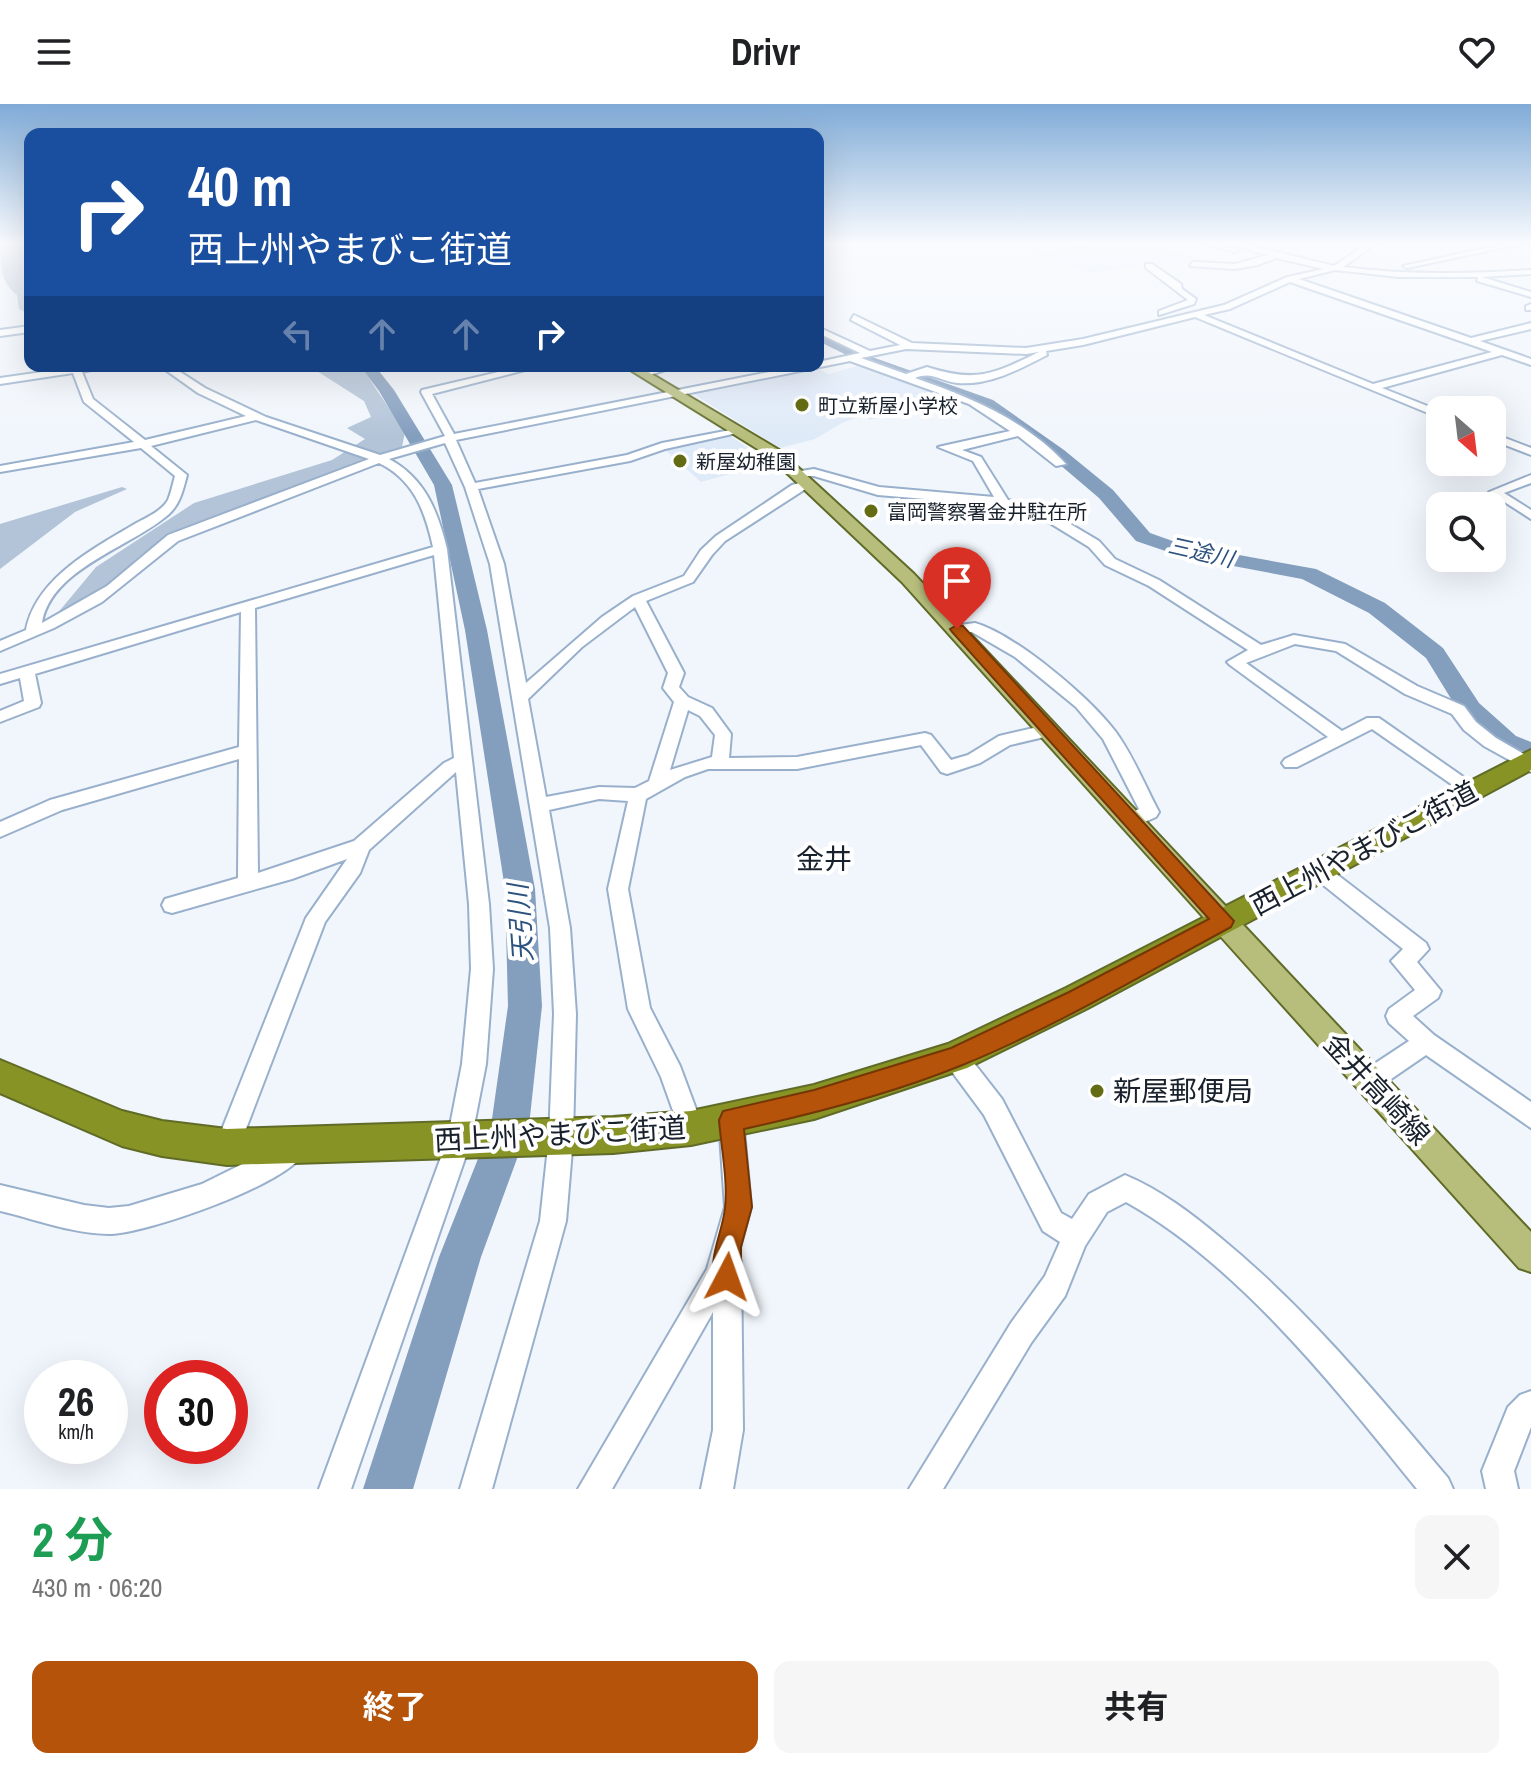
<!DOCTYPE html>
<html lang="ja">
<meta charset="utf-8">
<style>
:root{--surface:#fff;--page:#f6f6f6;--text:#202124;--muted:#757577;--accent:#b45309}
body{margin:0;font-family:"Archivo Narrow","Noto Sans JP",sans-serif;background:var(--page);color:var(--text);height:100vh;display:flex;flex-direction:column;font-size:30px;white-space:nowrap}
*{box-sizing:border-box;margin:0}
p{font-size:26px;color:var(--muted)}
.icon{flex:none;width:44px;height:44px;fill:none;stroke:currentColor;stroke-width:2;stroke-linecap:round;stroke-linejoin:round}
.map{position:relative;height:1385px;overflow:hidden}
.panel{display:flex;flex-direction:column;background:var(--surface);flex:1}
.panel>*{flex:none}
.banner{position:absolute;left:24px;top:24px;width:800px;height:244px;border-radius:16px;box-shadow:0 8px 32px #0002;background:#1a4fa0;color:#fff;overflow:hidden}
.needle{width:52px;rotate:152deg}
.buttons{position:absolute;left:1426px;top:292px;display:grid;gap:16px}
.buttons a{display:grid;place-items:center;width:80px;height:80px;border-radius:16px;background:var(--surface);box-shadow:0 8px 32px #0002;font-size:40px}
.speed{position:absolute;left:24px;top:1256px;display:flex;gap:16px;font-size:40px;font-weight:700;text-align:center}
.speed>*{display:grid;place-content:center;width:104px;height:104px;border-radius:50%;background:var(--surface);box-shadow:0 8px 32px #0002;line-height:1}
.speed small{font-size:20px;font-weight:400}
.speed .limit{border:12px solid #d22;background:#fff;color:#111}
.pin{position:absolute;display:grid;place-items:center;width:68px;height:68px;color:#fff;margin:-82px -34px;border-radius:50% 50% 50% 0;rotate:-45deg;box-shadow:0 0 8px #0007}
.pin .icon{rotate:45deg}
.me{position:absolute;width:88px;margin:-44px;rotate:4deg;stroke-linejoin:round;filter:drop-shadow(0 0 6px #0008)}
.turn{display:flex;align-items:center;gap:28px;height:168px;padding:0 32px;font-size:36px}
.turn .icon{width:104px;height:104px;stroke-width:2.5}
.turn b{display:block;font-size:56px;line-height:68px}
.lanes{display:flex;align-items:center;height:76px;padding:0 32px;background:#0003;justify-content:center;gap:40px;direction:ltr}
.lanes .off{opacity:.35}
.round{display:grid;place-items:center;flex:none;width:84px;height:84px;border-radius:16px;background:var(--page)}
.summary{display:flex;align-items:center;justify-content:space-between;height:136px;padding:0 32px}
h1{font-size:48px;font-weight:700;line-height:60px;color:#1e9e55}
.primary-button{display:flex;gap:16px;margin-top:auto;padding:16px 32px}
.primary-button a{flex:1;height:92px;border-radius:16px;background:var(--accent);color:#fff;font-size:32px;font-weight:700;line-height:92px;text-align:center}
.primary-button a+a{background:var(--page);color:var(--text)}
header{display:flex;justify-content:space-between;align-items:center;height:104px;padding:0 32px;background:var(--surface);font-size:36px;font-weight:700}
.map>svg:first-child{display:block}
.built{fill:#dfeaf8}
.green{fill:#b3c4d8}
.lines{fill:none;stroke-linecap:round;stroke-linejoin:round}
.river{fill:#849ebe;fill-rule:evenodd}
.minor-casing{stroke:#99b0cc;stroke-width:4}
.major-casing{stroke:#606b27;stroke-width:4}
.highway-casing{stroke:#606b27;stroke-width:4}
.minor{fill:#fff;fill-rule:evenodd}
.major{fill:#b7be7c;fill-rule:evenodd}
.highway{fill:#879324;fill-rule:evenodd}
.route{fill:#b45309;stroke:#753606;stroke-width:2}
.poi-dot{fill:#636c13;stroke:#fff;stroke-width:3}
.labels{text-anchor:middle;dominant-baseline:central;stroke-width:8;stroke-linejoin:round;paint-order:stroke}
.far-poi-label{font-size:20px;fill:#18212c;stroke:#fff;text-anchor:start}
.far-water-label{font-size:22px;font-style:italic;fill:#2c527e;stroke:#fff}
.water-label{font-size:26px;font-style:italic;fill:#2c527e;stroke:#fff}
.near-street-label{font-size:28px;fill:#18212c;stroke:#fff}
.quarter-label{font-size:28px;fill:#18212c;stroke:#fff}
.near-poi-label{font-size:28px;fill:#18212c;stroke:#fff;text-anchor:start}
</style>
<header><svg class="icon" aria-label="menu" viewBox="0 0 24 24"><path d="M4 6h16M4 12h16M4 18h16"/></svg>Drivr<svg class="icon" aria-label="heart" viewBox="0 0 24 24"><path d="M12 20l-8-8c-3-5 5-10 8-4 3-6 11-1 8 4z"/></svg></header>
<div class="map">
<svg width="1531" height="1385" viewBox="0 0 1531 1385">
<rect width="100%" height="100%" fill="#f1f6fc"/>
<g class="built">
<polygon points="1088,139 1156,141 1196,154 1199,160 1164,159 1089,169 1033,149"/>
<polygon points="863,260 929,288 926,294 894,311 889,310 870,316 862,311 842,319 815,335 780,344 690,288 815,264 829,270"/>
<polygon points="729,331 770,359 701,378 662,343"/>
</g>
<g class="green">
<path d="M1 139H30V211L19 205 17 191C0 178 0 160 1 139Z"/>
<polygon points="309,262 354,262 364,267 405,328 402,343 296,387 165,435 139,453 119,475 56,511 96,463 194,399 332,356 365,335 347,324 371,313 364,297"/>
<polygon points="122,383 127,385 75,408 0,465 0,420"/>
</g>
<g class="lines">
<g class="river">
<polygon points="818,228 875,254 993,296 1064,346 1113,386 1150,429 1184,441 1316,465 1385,499 1443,544 1479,599 1516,632 1531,638 1531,657 1498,644 1482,631 1461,611 1426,554 1369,509 1302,475 1180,452 1136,437 1099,394 1052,354 981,302 865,260 818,237"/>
<polygon points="360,262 375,262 394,286 452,381 487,526 535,785 542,902 529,1022 481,1153 413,1385 363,1385 439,1153 491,1022 508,902 505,785 465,526 434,381 379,287"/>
</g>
<defs>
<g id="minor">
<polygon points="1074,138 1083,138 1084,140 1080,142"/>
<polygon points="1198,138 1212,138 1239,146 1235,148"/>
<path d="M1221 138H1236L1334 162 1370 138H1379L1343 163C1405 171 1468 170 1531 166V170L1482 173 1531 188V193L1477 177 1478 173H1399L1335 166 1299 175 1471 234 1531 219V225L1480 237 1531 255V261L1502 251 1382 284 1440 307V314L1195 213 1083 241 1046 247 1047 251C1020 265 989 282 957 279 940 277 932 267 915 274 969 293 1026 316 1066 360L1056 362 1018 332 962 346 981 353 1008 396 1040 402 1099 437 1115 455 1159 476 1261 541 1294 531 1345 540 1417 582 1464 602 1476 618 1496 634 1531 654V668L1484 642 1464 626 1452 610 1405 590 1336 547 1295 540 1246 559 1342 627 1367 614H1379L1482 686 1479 691H1467L1372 625 1297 663H1285L1282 659 1285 655 1328 633 1230 561 1227 558 1248 546 1149 482 1105 461 1089 443 1032 408 996 401 878 391 814 372H794V368L814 365 879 383 994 393 973 357 938 343 1010 327 969 300 850 257 456 336 475 379 627 351 662 339 741 324 746 327 665 345 630 357 478 385 504 460 526 579 602 513 633 492 684 472 701 446 716 432 792 381 810 376V382L725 437 712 451 693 478 646 497 684 569 679 583 688 593 712 604 731 630 729 654 797 653 925 629 931 631 951 656 968 651 999 632 1051 620 1059 626 1057 630 1010 641 980 659 947 670 941 668 921 641 797 665H708L685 673 646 695 628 785 650 904 680 962 703 1024 700 1032 691 1036 682 1032 661 973 628 905 608 785 628 697 599 695 549 706 570 824 576 910 573 1034 566 1117 492 1385H460L540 1117 549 1034 554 910 550 824 490 460 465 383 445 339 389 355C425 374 438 408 447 445L489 800 493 865 486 960 471 1037 351 1385H319L447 1037 462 960 471 865 469 800 456 668 369 746 360 769 325 818 239 1043 236 1052 227 1055 218 1052 215 1043 306 814 347 755 292 775 172 809 165 807 162 801 165 795 238 774 239 655 62 706 0 733V718L50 696 239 643 241 508 35 570 41 599 39 603 0 618V607L24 597 20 574 0 580V570L433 443C425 407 414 376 379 359L178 437 102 498 54 524 0 547V537L26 526C36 475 91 446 133 421 145 414 161 408 168 396 171 389 173 379 175 372L141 344 0 368V362L134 338 84 298 73 269 0 280V274L84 262H109L82 268 93 295 145 336 246 312 198 289 160 262H171L205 284 266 313 380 351 445 332 421 288 422 286 524 262H541L432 290 454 330 800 262H818V258L860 249 818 229V223L870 247 900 241 851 216 854 211 912 239 1026 244 1083 235 1224 201 1287 173 1324 165 1276 154 1258 161 1235 165 1190 162 1193 158 1235 160 1268 151ZM1290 178 1492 248 1373 280 1204 211 1230 205ZM906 245 1026 250 1039 248C994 270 977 279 927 263L906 270 861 254ZM256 316 369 355 168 431 107 482 42 519C51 464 132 443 169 410 180 400 183 386 187 371L151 342ZM434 451 454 654 444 659 354 737 258 769 255 504ZM635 503 668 569 663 584 674 598 649 677 635 684 599 683 546 693 528 595 582 543ZM688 606 700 612 715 631 712 653 670 666Z"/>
<polygon points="1514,138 1526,139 1407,164 1403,162"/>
<polygon points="1146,160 1152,160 1181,180 1182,185 1196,195 1194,200 1159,211 1159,207 1188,196 1146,164"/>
<polygon points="1531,200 1531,206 1526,206 1526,202"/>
<polygon points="30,222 30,228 0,232 0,226"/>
<polygon points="661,262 677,262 644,273 639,270"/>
<polygon points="1492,329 1531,344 1531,351 1492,336"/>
<polygon points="1531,371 1531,379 1504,389 1531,406 1531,415 1489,388"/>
<path d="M975 519C1016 531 1089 593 1115 627 1133 651 1145 682 1159 708L1156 713 1133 723 1126 721 1124 716 1126 711 1139 705 1103 635 1076 603 1015 553 972 528 957 529 950 525 952 522Z"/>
<polygon points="1319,759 1326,762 1426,839 1429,845 1417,858 1441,887 1438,894 1413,912 1434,931 1531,998 1531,1024 1426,951 1378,984 1370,987 1362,984 1358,976 1362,968 1409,937 1389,919 1386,912 1389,905 1415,886 1391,857 1403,845 1312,772 1309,767 1312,762"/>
<path d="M955 942 963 945 1002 995 1061 1109 1072 1115 1089 1090 1125 1071C1161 1086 1192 1110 1222 1135 1307 1205 1377 1290 1448 1374L1453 1385H1417C1336 1285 1239 1161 1126 1098L1107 1108 1085 1142 1065 1192 1031 1239 943 1385H909L1011 1219 1045 1172 1060 1138 1043 1127 984 1011 947 961 943 953 947 945Z"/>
<polygon points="731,1004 740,1008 743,1016 751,1103 738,1151 741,1157 743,1326 733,1385 701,1385 713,1326 713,1208 612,1385 578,1385 707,1165 725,1103 719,1016 722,1008"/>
<path d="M293 1035 302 1038 305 1047C292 1079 146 1130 109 1130 73 1130 35 1115 0 1107V1081L84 1101 109 1104 129 1102 202 1080Z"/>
<polygon points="1531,1287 1531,1323 1514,1367 1518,1385 1486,1385 1482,1367 1508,1303 1520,1291"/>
</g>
<polygon id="major" points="624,262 638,262 779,346 914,470 1531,1128 1531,1168 1519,1164 902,478 769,352"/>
<polygon id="highway" points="1531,646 1531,666 1088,904 967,964 814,1015 691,1041 613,1049 227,1061 162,1052 122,1042 0,989 0,956 122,1007 162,1017 227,1025 613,1013 691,1007 814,981 948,940 1066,884"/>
</defs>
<use href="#minor" class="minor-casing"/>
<use href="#major" class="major-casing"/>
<use href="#highway" class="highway-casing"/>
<use href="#minor" class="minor"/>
<use href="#major" class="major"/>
<use href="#highway" class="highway"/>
</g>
<linearGradient id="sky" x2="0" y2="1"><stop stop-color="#80abd7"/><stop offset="0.42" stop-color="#f9fbfe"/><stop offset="1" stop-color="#f9fbfe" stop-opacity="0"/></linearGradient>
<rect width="1531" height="332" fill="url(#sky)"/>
<path class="route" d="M957 521 963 522 1234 817 1231 823C1144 870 1052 925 960 962 891 990 817 1009 744 1025L752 1103 741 1143V1173L737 1183 727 1187 717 1183C706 1155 722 1132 725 1104 728 1076 721 1043 719 1016L723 1007 814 986 951 944 1069 888 1209 815 952 528 950 525Z"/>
<g class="poi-dot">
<circle cx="802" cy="301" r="8"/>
<circle cx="680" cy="357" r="8"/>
<circle cx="871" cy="407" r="8"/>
<circle cx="1097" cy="987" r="8"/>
</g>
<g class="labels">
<g class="far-poi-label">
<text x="818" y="301">町立新屋小学校</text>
<text x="696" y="357">新屋幼稚園</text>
<text x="887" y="407">富岡警察署金井駐在所</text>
</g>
<g class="far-water-label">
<text transform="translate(1201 448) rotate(13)">三途川</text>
</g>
<g class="water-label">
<text transform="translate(520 819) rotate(-94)">天引川</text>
</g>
<g class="near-street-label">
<text transform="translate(1364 744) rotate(-28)">西上州やまびこ街道</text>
<text transform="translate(1377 985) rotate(47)">金井高崎線</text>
<text transform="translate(560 1030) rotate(-3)">西上州やまびこ街道</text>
</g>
<g class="quarter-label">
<text x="824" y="755">金井</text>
</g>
<g class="near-poi-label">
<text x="1113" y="987">新屋郵便局</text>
</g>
</g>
</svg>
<div class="buttons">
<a><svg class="needle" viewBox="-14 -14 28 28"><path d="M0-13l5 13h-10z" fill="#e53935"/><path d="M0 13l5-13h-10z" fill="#757577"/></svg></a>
<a><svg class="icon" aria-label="search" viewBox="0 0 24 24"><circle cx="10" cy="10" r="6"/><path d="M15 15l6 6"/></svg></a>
</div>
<div class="speed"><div>26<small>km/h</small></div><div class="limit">30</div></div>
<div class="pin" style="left:957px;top:525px;background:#d93025"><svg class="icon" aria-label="arrive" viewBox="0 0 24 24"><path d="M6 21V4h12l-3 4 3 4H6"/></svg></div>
<svg class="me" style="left:727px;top:1173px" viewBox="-20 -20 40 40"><path d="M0-17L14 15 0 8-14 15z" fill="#b45309" stroke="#fff" stroke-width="4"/></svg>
<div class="banner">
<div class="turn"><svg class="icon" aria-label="right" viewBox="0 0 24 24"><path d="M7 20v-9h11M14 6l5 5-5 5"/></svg><div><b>40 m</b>西上州やまびこ街道</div></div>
<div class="lanes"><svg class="icon off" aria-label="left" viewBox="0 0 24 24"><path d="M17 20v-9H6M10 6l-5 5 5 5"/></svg><svg class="icon off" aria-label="ahead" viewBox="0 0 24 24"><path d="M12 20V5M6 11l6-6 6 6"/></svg><svg class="icon off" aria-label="ahead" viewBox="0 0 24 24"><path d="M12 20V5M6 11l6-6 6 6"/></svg><svg class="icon" aria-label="right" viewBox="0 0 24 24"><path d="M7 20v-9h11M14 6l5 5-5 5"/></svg></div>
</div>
</div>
<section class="panel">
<div class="summary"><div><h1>2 分</h1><p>430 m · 06:20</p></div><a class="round"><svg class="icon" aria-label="close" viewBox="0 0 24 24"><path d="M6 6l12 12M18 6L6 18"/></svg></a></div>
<div class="primary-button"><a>終了</a><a>共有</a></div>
</section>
